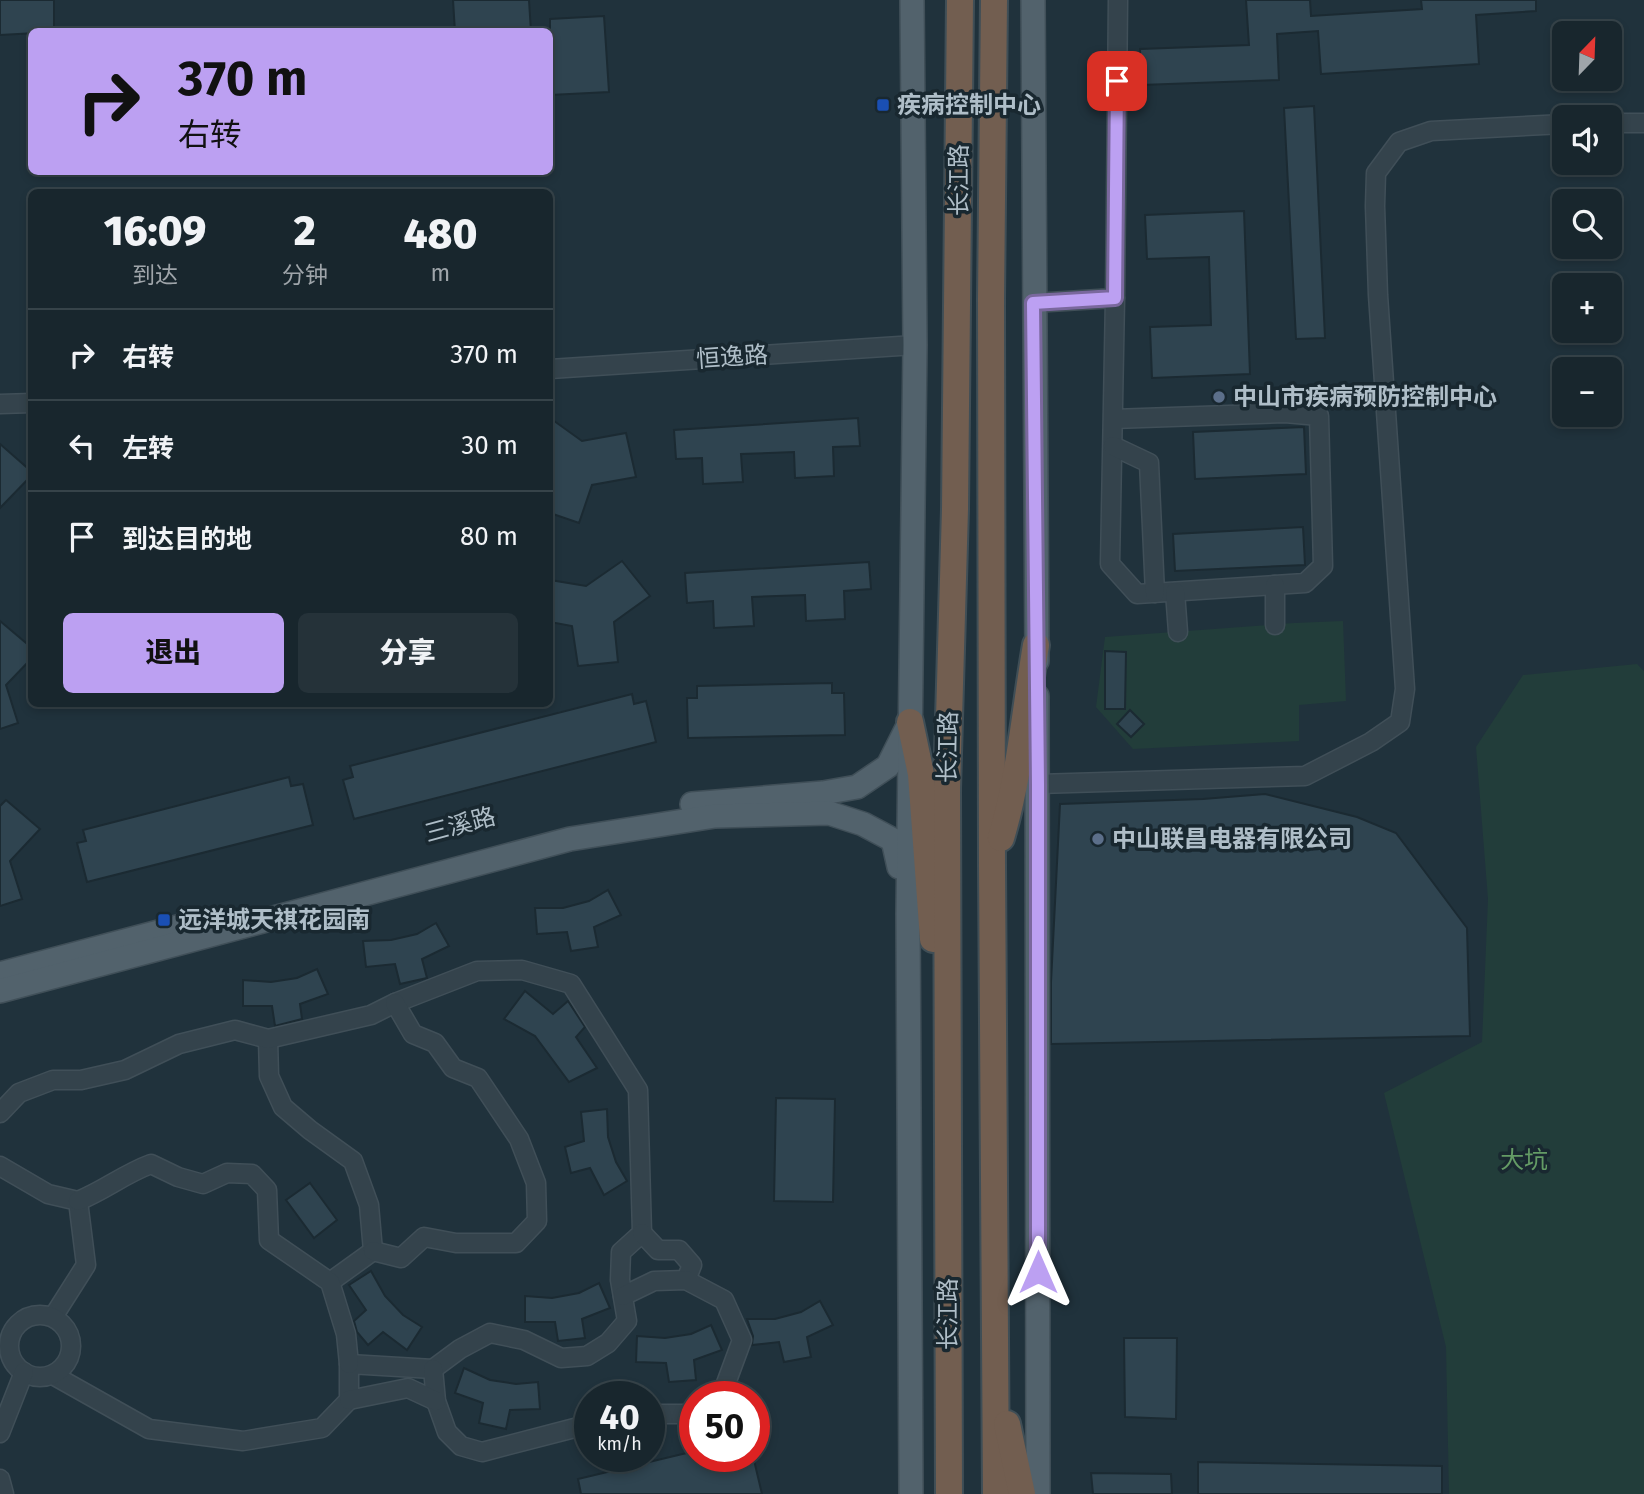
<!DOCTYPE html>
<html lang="zh">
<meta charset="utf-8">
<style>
:root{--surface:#18262d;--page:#253239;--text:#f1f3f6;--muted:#9fa5aa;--line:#364349;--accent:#bca0f2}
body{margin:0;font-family:"Fira Sans","Noto Sans SC",sans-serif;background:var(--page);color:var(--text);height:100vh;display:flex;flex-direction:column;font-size:26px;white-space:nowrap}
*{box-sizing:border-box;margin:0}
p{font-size:23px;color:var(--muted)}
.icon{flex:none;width:38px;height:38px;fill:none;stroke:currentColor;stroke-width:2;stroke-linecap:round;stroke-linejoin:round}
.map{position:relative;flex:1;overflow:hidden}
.panel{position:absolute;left:28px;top:189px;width:525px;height:518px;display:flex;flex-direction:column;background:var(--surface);border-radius:10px;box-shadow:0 4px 10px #0003,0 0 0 2px var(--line)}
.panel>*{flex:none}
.top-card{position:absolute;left:28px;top:28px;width:525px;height:147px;border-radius:10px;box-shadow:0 4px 10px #0003,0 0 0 2px var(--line);background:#bca0f2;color:#111;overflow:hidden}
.needle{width:46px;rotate:23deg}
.buttons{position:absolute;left:1552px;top:21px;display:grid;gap:14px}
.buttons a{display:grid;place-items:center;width:70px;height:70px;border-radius:10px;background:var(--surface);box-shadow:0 4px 10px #0003,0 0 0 2px var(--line);font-size:35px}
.speed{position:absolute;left:574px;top:1381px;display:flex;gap:14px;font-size:35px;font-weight:700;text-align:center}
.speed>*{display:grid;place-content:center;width:91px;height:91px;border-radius:50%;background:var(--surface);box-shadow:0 4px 10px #0003,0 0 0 2px var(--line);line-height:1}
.speed small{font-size:18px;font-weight:400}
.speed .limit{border:10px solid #d22;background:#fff;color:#111}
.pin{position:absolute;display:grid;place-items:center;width:60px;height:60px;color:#fff;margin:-30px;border-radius:14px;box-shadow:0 4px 10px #0006}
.me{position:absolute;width:77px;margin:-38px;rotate:0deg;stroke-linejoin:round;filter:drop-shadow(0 0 5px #0008)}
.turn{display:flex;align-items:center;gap:24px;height:147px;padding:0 35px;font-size:32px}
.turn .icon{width:91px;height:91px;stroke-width:2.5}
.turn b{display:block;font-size:49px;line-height:60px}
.eta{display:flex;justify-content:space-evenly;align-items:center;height:119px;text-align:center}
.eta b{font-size:42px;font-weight:800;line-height:49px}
.cta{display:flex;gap:14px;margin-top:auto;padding:14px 35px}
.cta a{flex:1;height:80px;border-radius:10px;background:var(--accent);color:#111;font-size:28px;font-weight:800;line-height:80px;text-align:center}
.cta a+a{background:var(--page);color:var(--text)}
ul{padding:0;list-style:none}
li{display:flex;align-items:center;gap:21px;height:91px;padding:0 35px;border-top:2px solid var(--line)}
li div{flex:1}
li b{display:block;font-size:26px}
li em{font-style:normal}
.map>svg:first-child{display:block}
.green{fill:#223d3a}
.building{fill:#2f4450;stroke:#1b2a32;stroke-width:2}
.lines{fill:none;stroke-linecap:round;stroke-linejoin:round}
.minor-casing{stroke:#404f58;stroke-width:21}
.major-casing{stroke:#404f58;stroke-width:26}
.highway-casing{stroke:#3f4e56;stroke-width:30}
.minor{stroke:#34434c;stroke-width:18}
.major{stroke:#52626c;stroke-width:23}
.highway{stroke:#725e50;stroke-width:26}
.route-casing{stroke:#7a689d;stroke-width:18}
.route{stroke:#bca0f2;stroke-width:12}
.transit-dot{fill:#1a4fb4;stroke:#192830;stroke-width:2.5}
.service-dot{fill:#5c6f8a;stroke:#192830;stroke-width:2.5}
.labels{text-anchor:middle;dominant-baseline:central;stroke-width:7;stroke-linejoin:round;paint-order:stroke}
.poi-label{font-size:24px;font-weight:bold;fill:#afbec8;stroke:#192830;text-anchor:start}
.street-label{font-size:24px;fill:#afbec8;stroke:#192830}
.park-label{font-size:24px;fill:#649b65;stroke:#192830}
</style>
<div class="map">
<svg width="1644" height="1494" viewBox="0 0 1644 1494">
<rect width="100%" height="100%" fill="#20323c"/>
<g class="green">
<polygon points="1343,621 1346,701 1299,705 1299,741 1133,749 1096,707 1105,637 1294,623"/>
<polygon points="1637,664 1644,671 1644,1494 1449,1494 1446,1347 1384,1093 1482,1042 1488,899 1476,747 1523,675"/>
</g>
<g class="building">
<polygon points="0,0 54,0 54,32 0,35"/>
<polygon points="453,0 529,0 531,32 455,32"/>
<polygon points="1246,0 1310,0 1311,16 1422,9 1421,0 1536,0 1536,11 1476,15 1479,64 1321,74 1318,31 1277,34 1279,80 1141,85 1140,49 1249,45"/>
<polygon points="604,16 609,92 550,95 550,19"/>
<polygon points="1314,106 1325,338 1296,339 1284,108"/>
<polygon points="1244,211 1250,374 1152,378 1150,327 1211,325 1209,257 1147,259 1145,215"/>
<polygon points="550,418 582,441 626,433 636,477 592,485 579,523 550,513 550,480 552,471 550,469"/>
<polygon points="858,418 860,446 833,447 834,476 795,478 794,452 741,454 743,482 703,484 702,458 676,459 674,430"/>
<polygon points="1304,427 1306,474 1195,479 1193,432"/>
<polygon points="0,444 32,472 32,475 0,508"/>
<polygon points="1303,527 1305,565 1175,571 1173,534"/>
<polygon points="622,561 650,596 614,622 618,662 578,666 572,626 550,622 550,580 586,586"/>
<polygon points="869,562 871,589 844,591 845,619 806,621 805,595 752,597 754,626 714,628 713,601 687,603 685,573"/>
<polygon points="0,621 32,648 32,658 6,685 18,723 0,729"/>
<polygon points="1105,651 1126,652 1125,709 1105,709"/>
<polygon points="832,683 832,693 844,693 845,735 688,738 687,698 697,698 697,686"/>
<polygon points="632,694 634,704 646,701 656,742 354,819 343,780 353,777 350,766"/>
<polygon points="1130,710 1144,724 1131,737 1117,724"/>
<polygon points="289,777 291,786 303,784 313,825 87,882 77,843 86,841 83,830"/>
<polygon points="1265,794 1357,817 1396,833 1467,928 1470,1036 1051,1044 1051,982 1060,804 1203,799"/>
<polygon points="6,800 40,829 10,861 22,899 0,906 0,806"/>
<polygon points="608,890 621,915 594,927 598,947 571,951 567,932 537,934 535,908 563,908 589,901"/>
<polygon points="436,923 449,946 422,959 427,978 400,984 395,964 366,967 363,941 391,940 417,934"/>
<polygon points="317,969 328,994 300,1004 302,1019 275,1026 272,1006 243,1006 243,980 271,982 297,978"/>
<polygon points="525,991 553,1014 568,1001 585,1027 576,1037 597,1068 569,1082 535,1036 504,1019"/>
<polygon points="776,1098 835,1099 833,1202 774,1201"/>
<polygon points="607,1109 608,1137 616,1162 627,1181 604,1195 590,1168 571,1173 565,1147 584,1141 581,1112"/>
<polygon points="310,1183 337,1220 314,1238 286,1200"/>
<polygon points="371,1271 385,1296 403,1315 422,1327 407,1350 383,1332 368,1345 357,1332 354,1321 366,1310 349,1285"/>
<polygon points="599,1283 610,1308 582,1319 585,1338 558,1341 555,1322 525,1322 525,1296 552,1298 579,1293"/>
<polygon points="820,1301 833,1325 807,1337 811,1357 784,1362 779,1342 752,1345 753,1336 747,1319 775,1319 801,1312"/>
<polygon points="711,1325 722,1350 694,1360 696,1380 669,1382 666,1363 636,1362 637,1336 665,1338 691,1334"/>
<polygon points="1124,1338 1177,1338 1176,1419 1125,1417"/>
<polygon points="464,1368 490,1380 516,1384 538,1382 540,1409 510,1410 506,1429 479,1423 483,1403 455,1393"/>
<polygon points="695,1451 695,1456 753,1456 762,1494 581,1494 578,1479"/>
<polygon points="1198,1462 1442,1466 1442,1494 1198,1494"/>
<polygon points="1091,1473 1171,1474 1172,1494 1093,1494"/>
</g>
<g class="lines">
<defs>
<g id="minor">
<polyline points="1610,123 1644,123"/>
<polyline points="1033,303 1115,298 1118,0"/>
<polyline points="550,369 915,345"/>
<polyline points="0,404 32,403"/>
<polyline points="1113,419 1285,413 1319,416 1323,566 1305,583 1137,594 1110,564 1115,298"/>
<polyline points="1113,446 1149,463 1155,593"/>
<polyline points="1175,592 1178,632"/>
<polyline points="1275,625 1275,585"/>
<polyline points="1038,784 1305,776 1371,742 1400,722 1405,689 1378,295 1375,206 1376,173 1399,142 1431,131 1564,124"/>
<polyline points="268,1039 269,1076 283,1107 310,1130 353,1161 369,1205 373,1251 330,1282"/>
<polyline points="0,1113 19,1093 53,1080 81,1080 125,1070 179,1044 235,1030 268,1039 371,1015 395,1003 477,971 522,970 571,984 638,1090 642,1233 621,1252 620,1280 627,1321 608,1343 587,1356 561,1358 524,1340 490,1333 460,1349 433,1369 349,1364 349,1400 322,1428 243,1441 149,1429 53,1375"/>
<polyline points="0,1166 48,1194 78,1201 86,1265 53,1317"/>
<path d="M78 1201C105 1190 124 1174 151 1164L178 1177 203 1184 227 1173 252 1174 267 1190 269 1240 330 1282 346 1334 349 1364"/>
<polyline points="642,1233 658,1250 679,1250 692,1265 686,1280"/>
<polyline points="373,1251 401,1258 424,1237 456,1243 516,1243 537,1221 536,1183 519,1139 478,1078 453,1068 435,1043 413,1034 395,1003"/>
<polyline points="623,1296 654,1281 686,1280 724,1300 742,1340 725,1386 712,1396"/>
<circle cx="40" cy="1346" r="31"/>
<polyline points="433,1369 436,1401 447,1432 461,1446 482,1452 590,1424"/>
<polyline points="349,1400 408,1388 436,1401"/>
<polyline points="649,1414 689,1414 695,1409"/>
<polyline points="0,1433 24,1372"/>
<polyline points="0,1479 4,1494"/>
</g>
<g id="major">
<polyline points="1033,0 1037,661"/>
<polyline points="1037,696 1038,1494"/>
<polyline points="692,804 823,793 857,787 888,766 907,728"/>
<polyline points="0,974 196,922"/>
<polyline points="0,991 570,839 715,816 829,813 863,824 893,840 899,867"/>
<polyline points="911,1494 908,914 915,345 912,0"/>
</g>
<g id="highway">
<polyline points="994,0 991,300 992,866 996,1494"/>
<polyline points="910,722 921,774 933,939"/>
<path d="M1001 838C1020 775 1025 709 1036 645"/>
<polyline points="1007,1424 1022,1494"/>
<polyline points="949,1494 947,789 955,509 960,0"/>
</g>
</defs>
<use href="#minor" class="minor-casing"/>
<use href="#major" class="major-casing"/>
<use href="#highway" class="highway-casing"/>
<use href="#minor" class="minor"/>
<use href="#major" class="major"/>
<use href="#highway" class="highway"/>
</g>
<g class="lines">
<defs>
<polyline id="route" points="1038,1272 1038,784 1033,303 1115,298 1117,81"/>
</defs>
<use href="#route" class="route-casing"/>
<use href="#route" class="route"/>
</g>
<g class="transit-dot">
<rect x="876" y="98" width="14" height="14" rx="3.5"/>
<rect x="157" y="913" width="14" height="14" rx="3.5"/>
</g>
<g class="service-dot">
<circle cx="1219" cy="397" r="7"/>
<circle cx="1098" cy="839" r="7"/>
</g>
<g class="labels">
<g class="poi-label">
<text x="897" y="105">疾病控制中心</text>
<text x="1233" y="397">中山市疾病预防控制中心</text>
<text x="1112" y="839">中山联昌电器有限公司</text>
<text x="178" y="920">远洋城天祺花园南</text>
</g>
<g class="street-label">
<text transform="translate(959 180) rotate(-90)">长江路</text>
<text transform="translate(732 357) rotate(-4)">恒逸路</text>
<text transform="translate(948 747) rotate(-89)">长江路</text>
<text transform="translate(460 825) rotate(-15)">三溪路</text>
<text transform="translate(948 1314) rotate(-90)">长江路</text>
</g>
<g class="park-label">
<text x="1524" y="1160">大坑</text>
</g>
</g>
</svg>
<div class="buttons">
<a><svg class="needle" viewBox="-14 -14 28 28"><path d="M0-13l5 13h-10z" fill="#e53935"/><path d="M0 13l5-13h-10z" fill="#9fa5aa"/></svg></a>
<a><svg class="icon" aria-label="sound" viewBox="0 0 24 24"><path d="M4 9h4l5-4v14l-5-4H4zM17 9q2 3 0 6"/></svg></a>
<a><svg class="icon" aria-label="search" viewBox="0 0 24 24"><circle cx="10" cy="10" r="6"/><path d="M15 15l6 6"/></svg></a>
<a>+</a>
<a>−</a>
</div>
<div class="speed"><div>40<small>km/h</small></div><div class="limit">50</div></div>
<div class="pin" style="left:1117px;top:81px;background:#d93025"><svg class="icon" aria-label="arrive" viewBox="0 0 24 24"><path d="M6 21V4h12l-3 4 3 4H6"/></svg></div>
<svg class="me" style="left:1038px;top:1272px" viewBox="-20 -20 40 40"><path d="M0-17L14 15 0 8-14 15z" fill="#bca0f2" stroke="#fff" stroke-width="4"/></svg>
<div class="top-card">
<div class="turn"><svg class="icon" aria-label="right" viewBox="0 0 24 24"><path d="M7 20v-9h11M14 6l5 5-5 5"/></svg><div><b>370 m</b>右转</div></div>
</div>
<section class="panel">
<div class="eta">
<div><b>16:09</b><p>到达</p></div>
<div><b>2</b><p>分钟</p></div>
<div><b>480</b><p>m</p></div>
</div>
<ul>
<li><svg class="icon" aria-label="right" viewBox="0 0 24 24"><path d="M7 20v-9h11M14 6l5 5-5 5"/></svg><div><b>右转</b></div><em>370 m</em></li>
<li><svg class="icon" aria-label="left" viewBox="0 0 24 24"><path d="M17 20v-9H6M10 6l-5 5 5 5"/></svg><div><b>左转</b></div><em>30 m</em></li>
<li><svg class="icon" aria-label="arrive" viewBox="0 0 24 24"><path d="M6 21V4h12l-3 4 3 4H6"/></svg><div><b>到达目的地</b></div><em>80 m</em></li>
</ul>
<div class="cta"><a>退出</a><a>分享</a></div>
</section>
</div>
